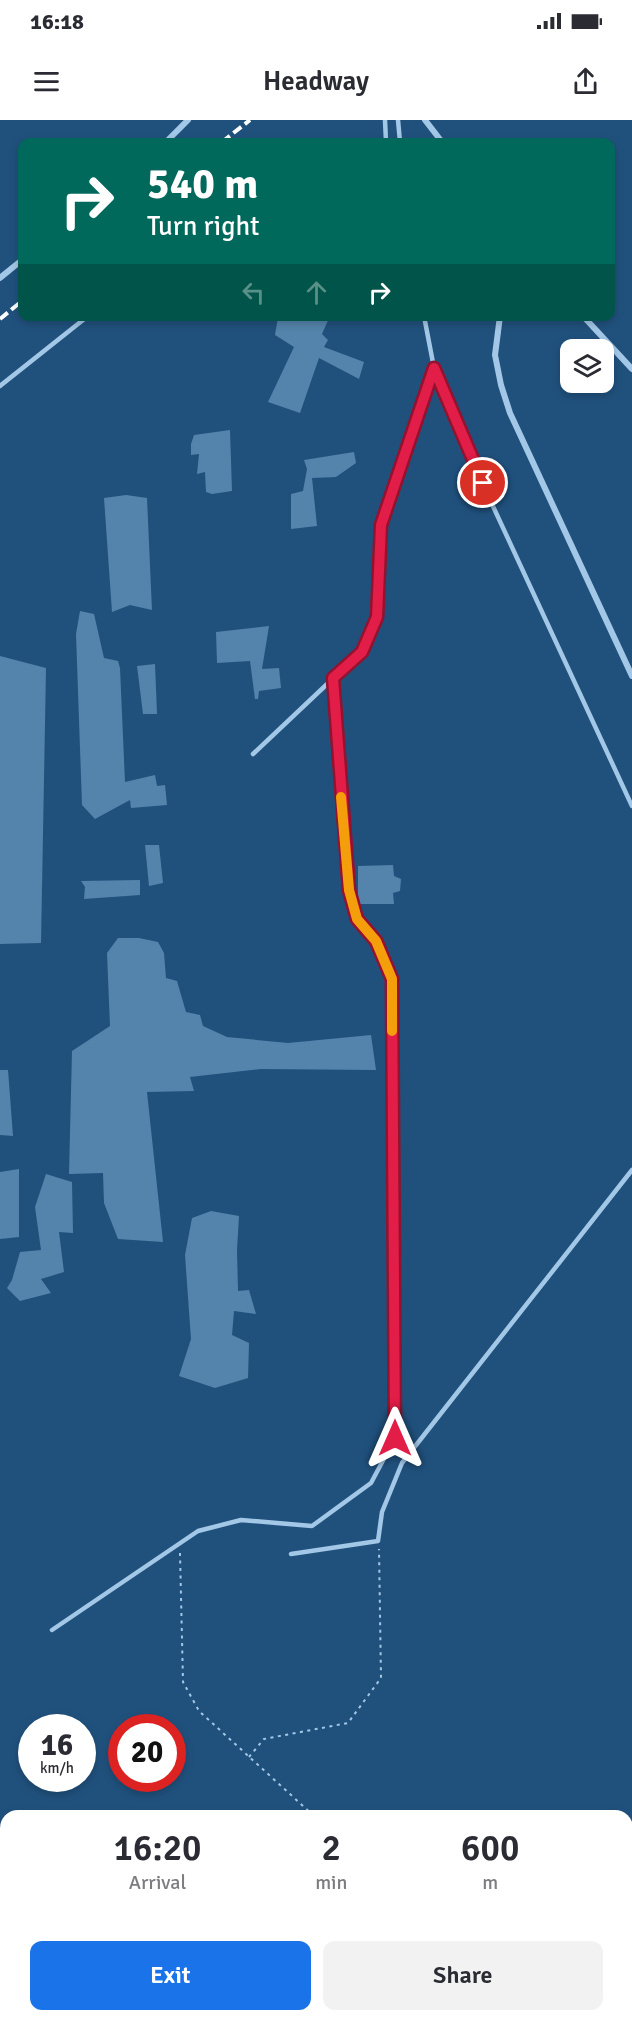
<!DOCTYPE html>
<style>
:root{--surface:#fff;--page:#f2f2f3;--text:#2b2b33;--muted:#7c7c81;--accent:#1a73e8}
body{margin:0;font-family:Signika,sans-serif;background:var(--page);color:var(--text);height:100vh;display:flex;flex-direction:column;font-size:22px;white-space:nowrap}
*{box-sizing:border-box;margin:0}
p{font-size:20px;color:var(--muted)}
.icon{flex:none;width:33px;height:33px;fill:none;stroke:currentColor;stroke-width:2;stroke-linecap:round;stroke-linejoin:round}
.map{position:relative;flex:1;overflow:hidden}
.sheet{position:absolute;left:0px;top:1690px;width:633px;height:212px;display:flex;flex-direction:column;background:var(--surface);border-radius:18px 18px 0 0;box-shadow:0 3px 9px #0003}
.sheet>*{flex:none}
.guide{position:absolute;left:18px;top:18px;width:597px;height:183px;border-radius:12px;box-shadow:0 3px 9px #0003;background:#00695c;color:#fff;overflow:hidden}
.controls{position:absolute;left:560px;top:219px;display:grid;gap:12px}
.controls a{display:grid;place-items:center;width:54px;height:54px;border-radius:12px;background:var(--surface);box-shadow:0 3px 9px #0003;font-size:30px}
.speed{position:absolute;left:18px;top:1594px;display:flex;gap:12px;font-size:30px;font-weight:700;text-align:center}
.speed>*{display:grid;place-content:center;width:78px;height:78px;border-radius:50%;background:var(--surface);box-shadow:0 3px 9px #0003;line-height:1}
.speed small{font-size:15px;font-weight:400}
.speed .limit{border:9px solid #d22;background:#fff;color:#111}
.pin{position:absolute;display:grid;place-items:center;width:51px;height:51px;color:#fff;margin:-26px;border:3px solid #fff;border-radius:50%;box-shadow:0 2px 6px #0007}
.me{position:absolute;width:66px;margin:-33px;rotate:0deg;stroke-linejoin:round;filter:drop-shadow(0 0 4px #0008)}
.turn{display:flex;align-items:center;gap:21px;height:126px;padding:0 30px;font-size:27px}
.turn .icon{width:78px;height:78px;stroke-width:2.5}
.turn b{display:block;font-size:42px;line-height:51px}
.lanes{display:flex;align-items:center;height:57px;padding:0 30px;background:#0003;justify-content:center;gap:30px;direction:ltr}
.lanes .off{opacity:.35}
.eta{display:flex;justify-content:space-evenly;align-items:center;height:102px;text-align:center}
.eta b{font-size:36px;font-weight:600;line-height:42px}
.cta{display:flex;gap:12px;margin-top:auto;padding:12px 30px}
.cta a{flex:1;height:69px;border-radius:12px;background:var(--accent);color:#fff;font-size:24px;font-weight:600;line-height:69px;text-align:center}
.cta a+a{background:var(--page);color:var(--text)}
.status{display:flex;justify-content:space-between;align-items:center;height:42px;padding:0 30px;background:var(--surface);direction:ltr}
.status svg{height:16px;fill:currentColor}
header{display:flex;justify-content:space-between;align-items:center;height:78px;padding:0 30px;background:var(--surface);font-size:27px;font-weight:600}
.map>svg:first-child{display:block}
.building{fill:#5484ac}
.lines{fill:none;stroke-linecap:round;stroke-linejoin:round}
.path{stroke:#a3c8e7;stroke-width:2;stroke-dasharray:3 4.5;stroke-linecap:butt}
.service{stroke:#a3c8e7;stroke-width:4.5}
.minor{stroke:#a3c8e7;stroke-width:6}
.rail{stroke:#fff;stroke-width:4;stroke-dasharray:10 4.5;stroke-linecap:butt}
.route-casing{stroke:#92132f;stroke-width:15}
.route{stroke:#e11d48;stroke-width:10}
.slow{stroke:#f59e0b;stroke-width:10}
</style>
<div class="status"><b>16:18</b><svg viewBox="0 0 49 12"><path d="M0 12V9h3v3zM5 12V6h3v6zM10 12V3h3v9zM15 12V0h3v12zM26 1h20v11H26zM47 4h2v5h-2z"/></svg></div>
<header><svg class="icon" aria-label="menu" viewBox="0 0 24 24"><path d="M4 6h16M4 12h16M4 18h16"/></svg>Headway<svg class="icon" aria-label="share" viewBox="0 0 24 24"><path d="M12 15V3M7 8l5-5 5 5M5 13v7h14v-7"/></svg></header>
<div class="map">
<svg width="632" height="1901" viewBox="0 0 632 1901">
<rect width="100%" height="100%" fill="#20517d"/>
<g class="building">
<polygon points="330,196 322,214 328,220 324,227 364,242 359,259 319,238 300,293 268,282 294,227 275,215 278,197"/>
<polygon points="230,310 232,371 212,374 206,372 205,352 197,354 199,334 191,335 191,324 194,315"/>
<polygon points="354,332 356,343 336,357 312,358 317,406 291,409 291,374 303,371 307,349 304,340"/>
<polygon points="126,375 147,378 152,490 130,485 112,492 104,378"/>
<polygon points="80,491 94,494 104,538 118,541 120,548 125,662 155,655 157,666 165,665 167,685 131,688 130,680 95,699 82,685 76,514"/>
<polygon points="269,506 262,549 279,548 281,568 259,571 258,579 255,579 250,541 217,543 216,512"/>
<polygon points="0,536 46,548 41,823 0,824"/>
<polygon points="155,544 157,594 143,594 137,546"/>
<polygon points="145,725 159,725 163,763 149,766"/>
<polygon points="393,745 394,756 401,759 400,771 393,773 394,784 358,784 358,746"/>
<polygon points="140,760 140,775 84,779 85,767 81,761"/>
<polygon points="118,818 139,818 158,822 164,833 166,858 177,861 186,892 200,895 203,906 227,917 288,923 371,915 376,950 261,949 190,957 194,971 147,972 163,1122 118,1119 104,1083 103,1053 69,1054 72,931 110,906 107,833"/>
<polygon points="0,950 8,950 13,1016 0,1015"/>
<polygon points="19,1049 19,1117 0,1119 0,1052"/>
<polygon points="46,1054 72,1062 73,1113 59,1112 64,1152 41,1159 51,1173 20,1181 7,1168 12,1160 20,1132 41,1130 35,1087"/>
<polygon points="211,1091 239,1096 237,1130 238,1171 249,1170 256,1194 234,1191 232,1215 249,1223 248,1258 215,1268 179,1256 191,1219 185,1135 192,1098"/>
</g>
<g class="lines">
<g class="path">
<polyline points="180,1433 183,1562 199,1591 314,1696"/>
<polyline points="249,1637 264,1619 348,1603 381,1558 379,1429"/>
<polyline points="542,1896 548,1901"/>
</g>
<g class="service">
<polyline points="385,0 386,22"/>
<polyline points="398,0 400,22"/>
<polyline points="424,196 434,248 491,382 632,686"/>
<polyline points="0,266 88,196"/>
<polyline points="253,634 361,532 377,497 381,406 434,248"/>
<polyline points="291,1434 378,1421 382,1392 402,1343 632,1050"/>
<polyline points="52,1510 198,1411 241,1400 312,1406 371,1363 395,1318 392,859 376,821 357,799 349,770 333,558"/>
</g>
<g class="minor">
<polyline points="425,0 442,22"/>
<polyline points="166,22 188,0"/>
<polyline points="0,158 22,140"/>
<polyline points="500,196 495,235 501,265 510,293 632,556"/>
<polyline points="583,196 632,249"/>
</g>
<g class="rail">
<polyline points="222,22 250,0"/>
<polyline points="0,199 22,181"/>
</g>
</g>
<g class="lines">
<defs>
<polyline id="route" points="395,1318 392,859 376,821 357,799 349,770 333,558 362,532 377,497 381,405 434,248 483,363"/>
</defs>
<use href="#route" class="route-casing"/>
<use href="#route" class="route"/>
<polyline class="slow" points="341,677 349,770 357,799 376,821 392,859 392,911"/>
</g>
</svg>
<div class="controls">
<a><svg class="icon" aria-label="layers" viewBox="0 0 24 24"><path d="M12 4l9 5-9 5-9-5zM3 14l9 5 9-5"/></svg></a>
</div>
<div class="speed"><div>16<small>km/h</small></div><div class="limit">20</div></div>
<div class="pin" style="left:483px;top:363px;background:#d93025"><svg class="icon" aria-label="arrive" viewBox="0 0 24 24"><path d="M6 21V4h12l-3 4 3 4H6"/></svg></div>
<svg class="me" style="left:395px;top:1318px" viewBox="-20 -20 40 40"><path d="M0-17L14 15 0 8-14 15z" fill="#e11d48" stroke="#fff" stroke-width="4"/></svg>
<div class="guide">
<div class="turn"><svg class="icon" aria-label="right" viewBox="0 0 24 24"><path d="M7 20v-9h11M14 6l5 5-5 5"/></svg><div><b>540 m</b>Turn right</div></div>
<div class="lanes"><svg class="icon off" aria-label="left" viewBox="0 0 24 24"><path d="M17 20v-9H6M10 6l-5 5 5 5"/></svg><svg class="icon off" aria-label="ahead" viewBox="0 0 24 24"><path d="M12 20V5M6 11l6-6 6 6"/></svg><svg class="icon" aria-label="right" viewBox="0 0 24 24"><path d="M7 20v-9h11M14 6l5 5-5 5"/></svg></div>
</div>
<section class="sheet">
<div class="eta">
<div><b>16:20</b><p>Arrival</p></div>
<div><b>2</b><p>min</p></div>
<div><b>600</b><p>m</p></div>
</div>
<div class="cta"><a>Exit</a><a>Share</a></div>
</section>
</div>
